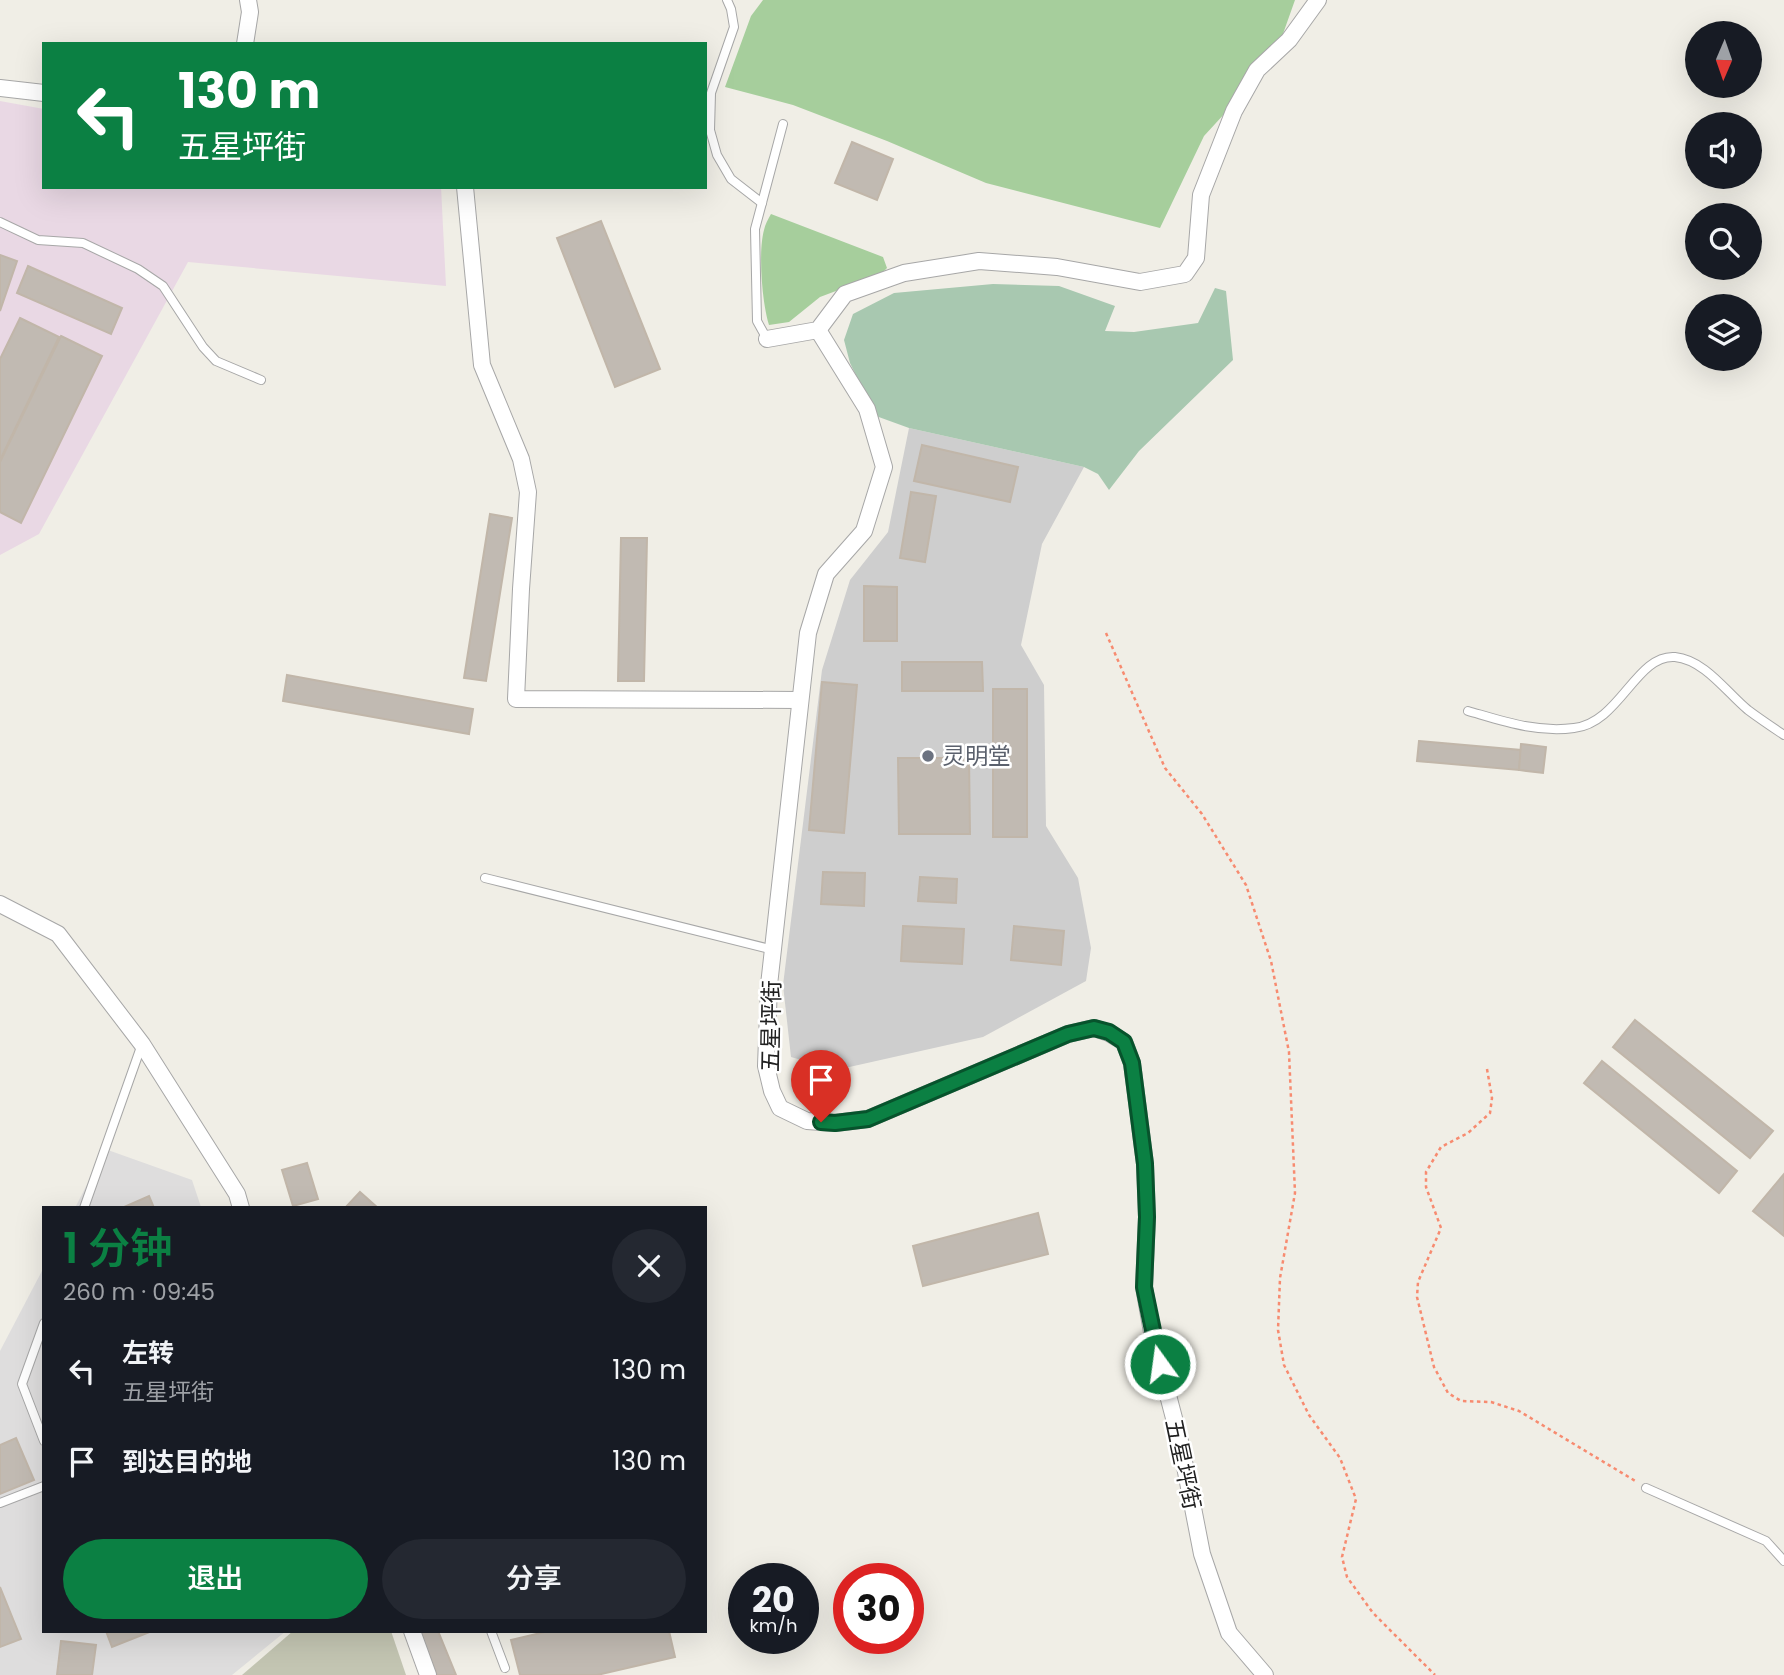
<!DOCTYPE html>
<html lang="zh">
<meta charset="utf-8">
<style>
:root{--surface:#171b24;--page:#242831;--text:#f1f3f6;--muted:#9ea1a6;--accent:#0b8043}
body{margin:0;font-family:Poppins,"Noto Sans SC",sans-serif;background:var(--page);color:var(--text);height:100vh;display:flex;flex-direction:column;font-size:26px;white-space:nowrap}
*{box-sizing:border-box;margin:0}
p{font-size:23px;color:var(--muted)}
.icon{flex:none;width:38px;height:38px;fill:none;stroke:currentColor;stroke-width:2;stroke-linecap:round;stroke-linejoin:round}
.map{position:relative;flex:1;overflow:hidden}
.sheet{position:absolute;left:42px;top:1206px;width:665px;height:427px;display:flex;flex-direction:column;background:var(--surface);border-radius:0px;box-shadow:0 7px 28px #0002}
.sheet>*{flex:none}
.guide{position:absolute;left:42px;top:42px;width:665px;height:147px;border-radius:0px;box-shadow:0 7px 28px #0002;background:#0b8043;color:#fff;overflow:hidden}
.needle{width:46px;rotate:182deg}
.controls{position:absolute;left:1685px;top:21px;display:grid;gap:14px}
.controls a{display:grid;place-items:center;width:77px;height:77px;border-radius:50%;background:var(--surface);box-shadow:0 7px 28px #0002;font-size:35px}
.speed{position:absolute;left:728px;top:1563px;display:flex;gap:14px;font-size:35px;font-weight:700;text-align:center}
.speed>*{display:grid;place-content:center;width:91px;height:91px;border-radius:50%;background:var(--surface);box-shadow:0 7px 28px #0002;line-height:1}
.speed small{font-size:18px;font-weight:400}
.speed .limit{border:10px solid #d22;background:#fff;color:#111}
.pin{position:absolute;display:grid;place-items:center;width:60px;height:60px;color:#fff;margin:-72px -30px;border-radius:50% 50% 50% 0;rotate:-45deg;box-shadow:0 0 7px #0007}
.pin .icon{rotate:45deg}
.me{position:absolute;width:77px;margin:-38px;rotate:346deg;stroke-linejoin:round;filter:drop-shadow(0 0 5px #0008)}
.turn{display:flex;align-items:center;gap:24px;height:147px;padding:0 21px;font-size:32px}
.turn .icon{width:91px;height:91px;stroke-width:2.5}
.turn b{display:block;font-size:49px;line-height:60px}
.round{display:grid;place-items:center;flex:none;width:74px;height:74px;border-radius:37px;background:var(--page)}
.head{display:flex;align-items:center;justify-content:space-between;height:119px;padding:0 21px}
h1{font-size:42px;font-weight:600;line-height:52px;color:var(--accent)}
.cta{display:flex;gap:14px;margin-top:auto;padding:14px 21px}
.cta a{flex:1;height:80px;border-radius:42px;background:var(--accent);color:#fff;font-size:28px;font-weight:600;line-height:80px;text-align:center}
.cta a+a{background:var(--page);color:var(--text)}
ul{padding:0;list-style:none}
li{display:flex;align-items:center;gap:21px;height:91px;padding:0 21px}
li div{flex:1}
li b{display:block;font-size:26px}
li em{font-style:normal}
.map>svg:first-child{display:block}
.residential{fill:#dedddd}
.industrial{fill:#e9d8e4}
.religious{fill:#cecece}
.construction{fill:#c3c5b2}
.forest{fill:#a6ce9c}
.cemetery{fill:#a8c8b0}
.building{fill:#c1bab2;stroke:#c1b6a9;stroke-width:2}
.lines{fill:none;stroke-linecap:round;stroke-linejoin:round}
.lane-casing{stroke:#a7a7a7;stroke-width:10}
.street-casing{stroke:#a7a7a7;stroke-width:18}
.path{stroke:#f78b70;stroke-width:2.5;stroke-dasharray:3.5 3.5;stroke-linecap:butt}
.lane{stroke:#fff;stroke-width:8}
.street{stroke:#fff;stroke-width:16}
.route-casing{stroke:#07532c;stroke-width:18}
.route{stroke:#0b8043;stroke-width:12}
.worship-dot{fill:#6b7280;stroke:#fff;stroke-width:2.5}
.labels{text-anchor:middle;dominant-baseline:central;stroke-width:5;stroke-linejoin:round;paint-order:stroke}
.worship-label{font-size:23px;fill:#5b616d;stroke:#fff;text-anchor:start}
.street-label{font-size:23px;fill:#202020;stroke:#fff}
</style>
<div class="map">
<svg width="1784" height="1675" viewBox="0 0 1784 1675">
<rect width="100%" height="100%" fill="#f0eee6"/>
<g class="residential">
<polygon points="105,1149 192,1180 201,1207 75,1208"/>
<polygon points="44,1267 44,1631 286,1631 232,1675 0,1675 0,1351"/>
</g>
<polygon class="industrial" points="0,101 44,109 44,187 441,187 446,286 188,262 39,534 0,555"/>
<polygon class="religious" points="909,428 1084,467 1042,544 1021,645 1044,685 1046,826 1078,878 1091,948 1086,981 983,1037 836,1070 791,1057 783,985 822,670 850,580 888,532"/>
<polygon class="construction" points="293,1631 391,1631 406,1675 242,1675"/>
<g class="forest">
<polygon points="763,0 1295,0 1279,45 1237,100 1204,136 1160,228 986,183 887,141 793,105 725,87 751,16"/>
<path d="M771 214 883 257 887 268 881 274 820 297 789 322 769 325C762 303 758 252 764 230 765 225 768 219 771 214Z"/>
</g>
<polygon class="cemetery" points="993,284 1059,286 1115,306 1105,331 1134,332 1198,323 1215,288 1226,291 1233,360 1139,451 1109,490 1098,474 1084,467 909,428 876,416 850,363 844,340 853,314 894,293"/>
<g class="building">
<polygon points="852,142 893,159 877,200 835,183"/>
<polygon points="601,221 660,369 615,387 557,238"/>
<polygon points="0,255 17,261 0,311"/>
<polygon points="28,266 122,308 111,334 17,293"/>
<polygon points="20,318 59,337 0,460 0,359"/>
<polygon points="61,336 102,356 21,523 0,512 0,462"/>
<polygon points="922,445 1018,467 1010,502 914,481"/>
<polygon points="911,492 936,496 925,562 900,558"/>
<polygon points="490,514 512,518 486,681 464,678"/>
<polygon points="621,538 647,538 644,681 618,681"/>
<polygon points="864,586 897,587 897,641 864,641"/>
<polygon points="902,662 982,662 983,691 902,691"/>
<polygon points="287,675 473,709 469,734 283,701"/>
<polygon points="822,682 857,685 844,833 809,830"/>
<rect x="993" y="689" width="34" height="148"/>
<polygon points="1419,741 1521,750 1519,770 1417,761"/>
<polygon points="1521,744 1546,747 1543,773 1519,770"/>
<polygon points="898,758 969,758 970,834 899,834"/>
<polygon points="823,872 865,873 864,906 821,904"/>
<polygon points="920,877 957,879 956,903 918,901"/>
<polygon points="903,926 964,929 962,964 901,961"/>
<polygon points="1014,926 1064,931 1061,965 1011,960"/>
<polygon points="1635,1020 1773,1131 1750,1158 1613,1047"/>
<polygon points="1602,1061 1737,1171 1719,1193 1584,1083"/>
<polygon points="307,1163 318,1199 293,1206 282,1170"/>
<polygon points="1784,1174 1784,1236 1753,1211"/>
<polygon points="360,1192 378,1208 345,1208"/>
<polygon points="149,1196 154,1208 122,1208"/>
<polygon points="1038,1213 1048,1254 923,1286 913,1246"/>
<polygon points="16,1438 34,1480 0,1494 0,1445"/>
<polygon points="0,1587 21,1639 0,1647"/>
<polygon points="106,1631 152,1631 112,1647"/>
<polygon points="419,1631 438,1631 456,1675 437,1675"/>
<polygon points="549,1631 669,1631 675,1657 597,1675 520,1675 511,1640"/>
<polygon points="61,1641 96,1645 92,1675 57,1675"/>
</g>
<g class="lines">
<defs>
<g id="lane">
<polyline points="727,0 731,9 734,27 711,93 710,130 717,155 731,179 762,203"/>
<polyline points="0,222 38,240 83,243 138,269 163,286 203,347 216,361 261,380"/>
<polyline points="767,339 757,321 755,229 783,124"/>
<path d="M1468 711C1503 721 1537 733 1574 728 1620 723 1636 654 1675 657 1705 660 1727 693 1748 710 1760 719 1772 727 1784 735"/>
<polyline points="485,878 774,950"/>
<polyline points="84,1208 142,1044"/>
<polyline points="44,1323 22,1384 44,1441"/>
<polyline points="1646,1488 1766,1541 1784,1561"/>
<polyline points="0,1503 44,1486"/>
<polyline points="491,1631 505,1668"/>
</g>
<g id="street">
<polyline points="245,44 250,12 248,0"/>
<polyline points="0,88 44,93"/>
<polyline points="465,187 482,365 521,459 528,492 521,589 516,699 799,700"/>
<polyline points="818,330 867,409 884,467 864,531 826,574 808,633 769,985 766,1066 772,1091 780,1108 807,1121 835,1123 868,1119 1068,1034 1094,1028 1109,1033 1124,1042 1132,1063 1145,1164 1147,1217 1144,1287 1153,1338 1180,1441 1202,1554 1229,1633 1265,1675"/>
<polyline points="767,339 818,330 845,294 904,273 979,261 1057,267 1140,282 1185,274 1196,258 1201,195 1234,111 1257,70 1289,40 1318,0"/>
<polyline points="0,904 58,934 142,1044 237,1194 241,1208"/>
<polyline points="412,1631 428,1675"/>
</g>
</defs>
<use href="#lane" class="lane-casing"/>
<use href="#street" class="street-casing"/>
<g class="path">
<polyline points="1106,633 1165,768 1202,814 1246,885 1271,961 1289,1052 1295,1193 1280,1278 1278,1330 1284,1365 1309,1415 1340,1458 1356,1499 1342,1557 1347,1577 1373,1613 1435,1675"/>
<polyline points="1487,1069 1492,1098 1490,1113 1468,1133 1441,1147 1426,1172 1426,1187 1441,1228 1418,1282 1417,1297 1434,1367 1448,1393 1461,1401 1491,1402 1519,1411 1637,1482"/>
</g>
<use href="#lane" class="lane"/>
<use href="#street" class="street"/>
</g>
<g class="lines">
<defs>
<polyline id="route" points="821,1122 835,1123 868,1119 1068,1034 1094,1028 1109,1032 1124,1042 1132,1063 1145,1164 1147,1217 1144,1287 1160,1364"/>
</defs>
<use href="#route" class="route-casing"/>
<use href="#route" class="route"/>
</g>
<circle class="worship-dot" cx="928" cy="756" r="7"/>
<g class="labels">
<g class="worship-label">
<text x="942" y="756">灵明堂</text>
</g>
<g class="street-label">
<text transform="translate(771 1026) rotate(-89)">五星坪街</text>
<text transform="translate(1183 1464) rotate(78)">五星坪街</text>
</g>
</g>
</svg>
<div class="controls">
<a><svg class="needle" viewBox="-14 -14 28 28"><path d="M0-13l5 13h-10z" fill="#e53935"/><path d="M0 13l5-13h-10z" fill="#9ea1a6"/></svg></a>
<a><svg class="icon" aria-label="sound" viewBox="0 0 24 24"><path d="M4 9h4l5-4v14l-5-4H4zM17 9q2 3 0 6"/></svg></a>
<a><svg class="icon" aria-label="search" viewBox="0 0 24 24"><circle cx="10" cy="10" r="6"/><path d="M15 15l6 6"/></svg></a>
<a><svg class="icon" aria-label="layers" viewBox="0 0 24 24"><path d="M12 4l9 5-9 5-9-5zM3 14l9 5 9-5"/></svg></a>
</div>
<div class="speed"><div>20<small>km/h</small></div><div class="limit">30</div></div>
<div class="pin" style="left:821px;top:1122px;background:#d93025"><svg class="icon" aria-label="arrive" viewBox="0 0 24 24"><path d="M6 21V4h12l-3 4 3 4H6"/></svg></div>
<svg class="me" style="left:1160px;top:1364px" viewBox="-20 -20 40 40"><circle r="17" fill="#0b8043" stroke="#fff" stroke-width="3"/><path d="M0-11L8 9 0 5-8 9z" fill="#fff"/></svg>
<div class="guide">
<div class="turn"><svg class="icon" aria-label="left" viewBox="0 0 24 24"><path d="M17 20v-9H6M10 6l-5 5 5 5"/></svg><div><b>130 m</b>五星坪街</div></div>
</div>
<section class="sheet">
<div class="head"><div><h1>1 分钟</h1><p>260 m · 09:45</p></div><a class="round"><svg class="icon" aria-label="close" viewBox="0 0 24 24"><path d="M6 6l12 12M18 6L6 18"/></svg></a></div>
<ul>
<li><svg class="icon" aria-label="left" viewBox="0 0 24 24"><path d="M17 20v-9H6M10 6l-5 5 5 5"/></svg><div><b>左转</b><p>五星坪街</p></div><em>130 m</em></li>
<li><svg class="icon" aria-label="arrive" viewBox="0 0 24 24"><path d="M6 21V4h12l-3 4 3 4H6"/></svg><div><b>到达目的地</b></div><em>130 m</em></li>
</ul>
<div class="cta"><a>退出</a><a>分享</a></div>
</section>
</div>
